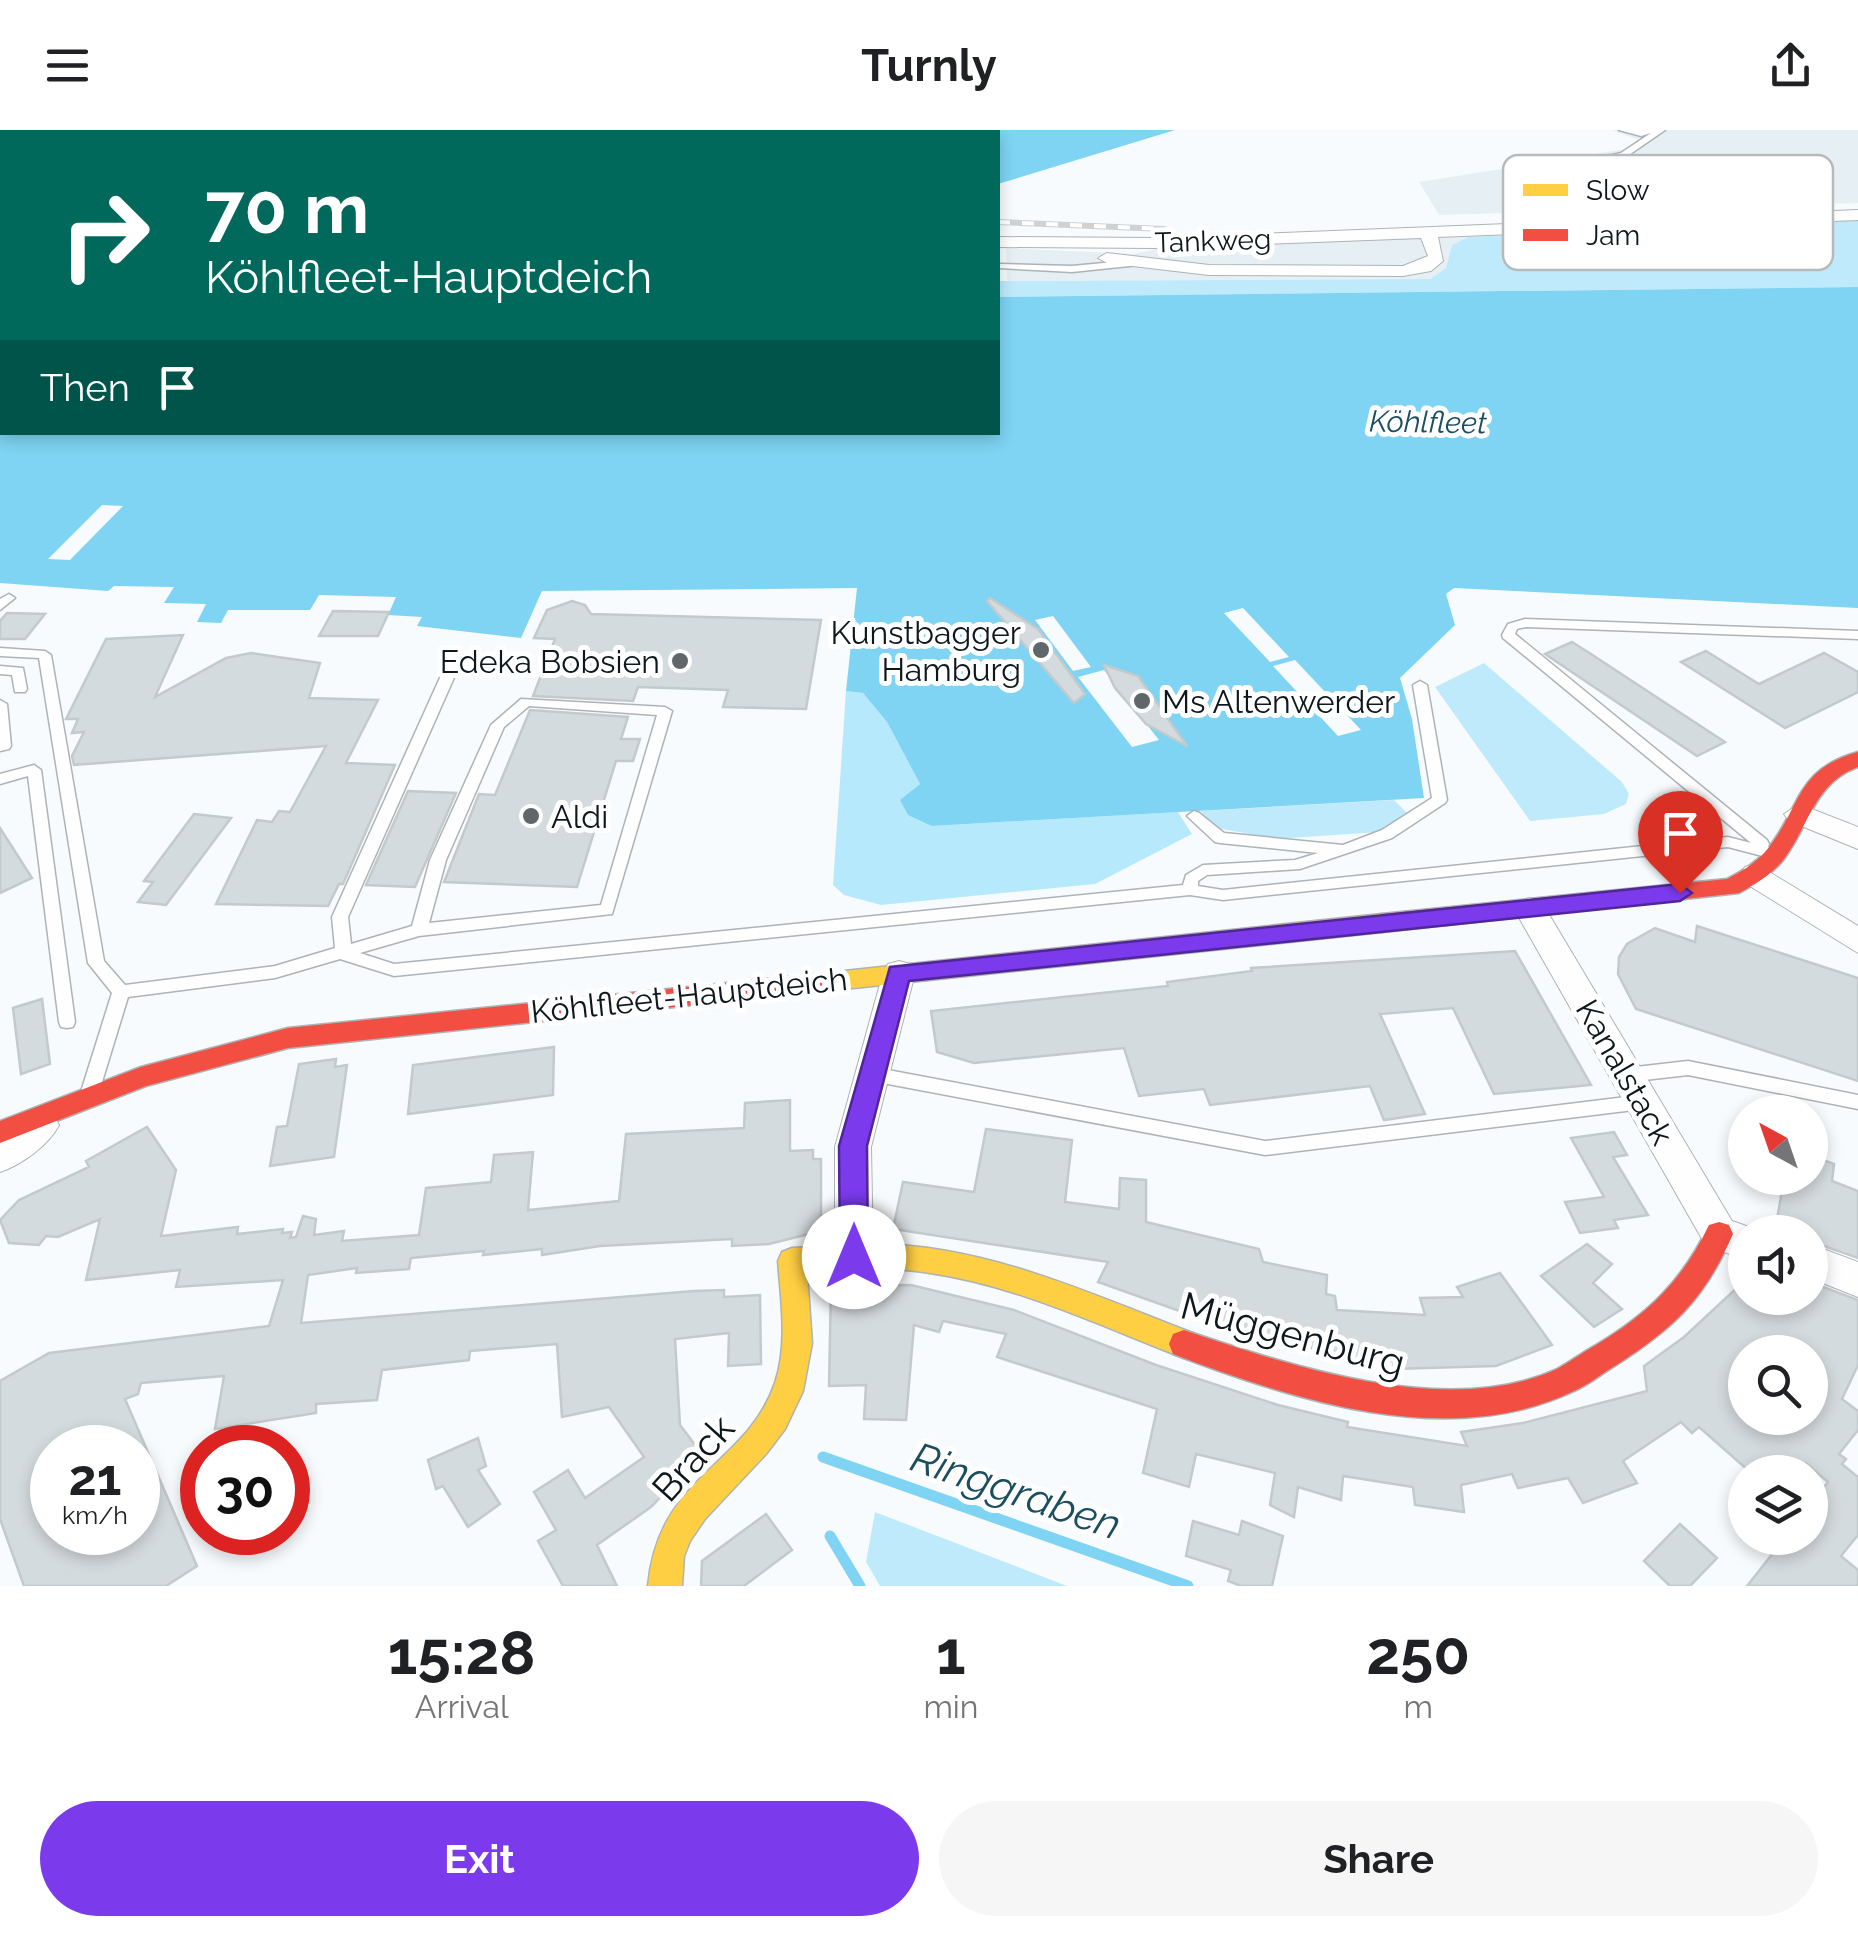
<!DOCTYPE html>
<meta charset="utf-8">
<style>
:root{--surface:#fff;--page:#f6f6f6;--text:#202124;--muted:#757577;--accent:#7c3aed}
body{margin:0;font-family:Raleway,sans-serif;background:var(--page);color:var(--text);height:100vh;display:flex;flex-direction:column;font-size:38px;white-space:nowrap}
*{box-sizing:border-box;margin:0}
p{font-size:32px;color:var(--muted)}
.icon{flex:none;width:55px;height:55px;fill:none;stroke:currentColor;stroke-width:2;stroke-linecap:round;stroke-linejoin:round}
.map{position:relative;height:1456px;overflow:hidden}
.details{display:flex;flex-direction:column;background:var(--surface);flex:1}
.details>*{flex:none}
.banner{position:absolute;left:0px;top:0px;width:1000px;height:305px;box-shadow:0 5px 15px #0003;background:#00695c;color:#fff;overflow:hidden}
.needle{width:65px;rotate:320deg}
.controls{position:absolute;left:1728px;top:965px;display:grid;gap:20px}
.controls a{display:grid;place-items:center;width:100px;height:100px;border-radius:50%;background:var(--surface);box-shadow:0 5px 15px #0003;font-size:50px}
.speed{position:absolute;left:30px;top:1295px;display:flex;gap:20px;font-size:50px;font-weight:700;text-align:center}
.speed>*{display:grid;place-content:center;width:130px;height:130px;border-radius:50%;background:var(--surface);box-shadow:0 5px 15px #0003;line-height:1}
.speed small{font-size:25px;font-weight:400}
.speed .limit{border:15px solid #d22;background:#fff;color:#111}
.pin{position:absolute;display:grid;place-items:center;width:85px;height:85px;color:#fff;margin:-102px -42px;border-radius:50% 50% 50% 0;rotate:-45deg;box-shadow:0 0 10px #0007}
.pin .icon{rotate:45deg}
.me{position:absolute;width:110px;margin:-55px;rotate:0deg;stroke-linejoin:round;filter:drop-shadow(0 0 8px #0008)}
.turn{display:flex;align-items:center;gap:35px;height:210px;padding:0 40px;font-size:45px}
.turn .icon{width:130px;height:130px;stroke-width:2.5}
.turn b{display:block;font-size:70px;line-height:85px}
.then{display:flex;align-items:center;height:95px;padding:0 40px;background:#0003;gap:20px;font-size:38px}
.eta{display:flex;justify-content:space-evenly;align-items:center;height:170px;text-align:center}
.eta b{font-size:60px;font-weight:700;line-height:70px}
.action{display:flex;gap:20px;margin-top:auto;padding:20px 40px}
.action a{flex:1;height:115px;border-radius:60px;background:var(--accent);color:#fff;font-size:40px;font-weight:700;line-height:115px;text-align:center}
.action a+a{background:var(--page);color:var(--text)}
header{display:flex;justify-content:space-between;align-items:center;height:130px;padding:0 40px;background:var(--surface);font-size:45px;font-weight:700}
.map>svg:first-child{display:block}
.built{fill:#e6f0f4}
.green{fill:#bfeafc}
.forest{fill:#b7e9fc}
.water{fill:#7ed4f2}
.pier{fill:#f8fbfd}
.lines{fill:none;stroke-linecap:round;stroke-linejoin:round}
.stream{stroke:#7ed4f2;stroke-width:11}
.building{fill:#d4dbde;stroke:#c3cacd;stroke-width:2.5;fill-rule:evenodd}
.lane-casing{stroke:#adb3b6;stroke-width:3}
.street-casing{stroke:#adb3b6;stroke-width:2}
.slow-casing{stroke:#adb3b6;stroke-width:3}
.jam-casing{stroke:#adb3b6;stroke-width:3}
.lane{fill:#fefeff;fill-rule:evenodd}
.street{fill:#fefeff;fill-rule:evenodd}
.slow{fill:#ffcf43;fill-rule:evenodd}
.jam{fill:#f24e42;fill-rule:evenodd}
.rail-casing{stroke:#d0d1d2;stroke-width:6}
.rail{stroke:#fff;stroke-width:4;stroke-dasharray:12;stroke-linecap:butt}
.route{fill:#7c3aed;stroke:#51269a;stroke-width:2.5}
.poi-dot{fill:#5f676b;stroke:#fff;stroke-width:4}
.labels{text-anchor:middle;dominant-baseline:central;stroke-width:10;stroke-linejoin:round;paint-order:stroke}
.far-street-label{font-size:28px;fill:#0d181d;stroke:#fff}
.far-water-label{font-size:30px;font-style:italic;fill:#1b4e60;stroke:#fff}
.poi-label{font-size:32px;fill:#0d181d;stroke:#fff;text-anchor:end}
.street-label{font-size:32px;fill:#0d181d;stroke:#fff}
.near-street-label{font-size:38px;fill:#0d181d;stroke:#fff}
.near-water-label{font-size:42px;font-style:italic;fill:#1b4e60;stroke:#fff}
.key{fill:#fff;stroke:#b6babb;stroke-width:2.5}
.key-label{font-size:28px;fill:#0d181d}
</style>
<header><svg class="icon" aria-label="menu" viewBox="0 0 24 24"><path d="M4 6h16M4 12h16M4 18h16"/></svg>Turnly<svg class="icon" aria-label="share" viewBox="0 0 24 24"><path d="M12 15V3M7 8l5-5 5 5M5 13v7h14v-7"/></svg></header>
<div class="map">
<svg width="1858" height="1456" viewBox="0 0 1858 1456">
<rect width="100%" height="100%" fill="#f8fbfd"/>
<g class="built">
<polygon points="1611,0 1858,0 1858,73 1439,85 1419,52 1632,18 1639,10"/>
<polygon points="1468,107 1452,115 1446,138 1430,149 1007,151 1006,118 1133,124 1165,117"/>
</g>
<g class="green">
<polygon points="1858,88 1858,157 998,167 998,151 1430,149 1446,138 1452,115 1468,107"/>
<polygon points="1484,533 1622,652 1629,664 1626,674 1604,684 1530,691 1435,557"/>
<polygon points="1394,670 1407,683 1379,702 1276,709 1217,698 1200,681"/>
<polygon points="875,1382 1067,1456 880,1456 866,1432"/>
</g>
<polygon class="forest" points="846,561 863,563 887,592 920,654 900,671 932,696 1178,682 1192,704 1095,754 881,775 844,765 833,755"/>
<g class="water">
<polygon points="0,0 356,0 2,2 2,302 998,302 998,167 1858,157 1858,478 1454,458 1446,464 1455,495 1400,548 1412,589 1424,668 932,696 908,685 900,670 920,654 887,592 863,563 846,561 857,458 542,461 521,508 417,496 422,487 388,485 396,467 319,465 310,480 228,480 221,493 197,492 206,474 164,473 174,457 114,456 108,461 0,453"/>
<polygon points="866,0 1175,0 998,54 998,2"/>
</g>
<g class="pier">
<polygon points="102,375 123,376 70,430 48,429"/>
<polygon points="1243,478 1289,527 1270,532 1224,483"/>
<polygon points="1053,486 1091,537 1073,541 1035,490"/>
<polygon points="1295,530 1361,600 1338,606 1273,536"/>
<polygon points="1104,540 1159,610 1132,617 1078,547"/>
</g>
<g class="lines">
<g class="stream">
<polyline points="823,1327 1188,1456"/>
<polyline points="830,1406 860,1456"/>
</g>
</g>
<g class="building">
<polygon points="990,468 1038,499 1085,564 1074,573 987,471"/>
<polygon points="572,471 585,475 591,484 821,490 806,579 723,577 728,560 638,557 633,571 533,566 555,509 534,508 547,480"/>
<polygon points="333,481 389,482 378,506 319,506"/>
<polygon points="7,483 45,484 25,509 0,509 0,491"/>
<polygon points="183,505 155,567 226,528 251,523 320,533 309,568 378,570 346,633 395,635 343,754 339,754 328,776 216,774 257,690 272,692 279,681 290,682 326,616 74,635 72,626 84,602 72,603 78,589 66,589 106,509"/>
<polygon points="1572,512 1591,524 1725,612 1697,626 1545,524"/>
<polygon points="1706,521 1759,554 1824,523 1858,542 1858,562 1785,598 1681,532"/>
<polygon points="1104,535 1138,546 1187,616 1146,594 1115,558"/>
<polygon points="530,580 628,587 621,609 640,609 633,631 616,631 577,757 444,752 479,664 495,665"/>
<polygon points="408,661 456,663 415,757 366,755"/>
<polygon points="194,684 231,688 166,775 138,772 153,752 144,751"/>
<polygon points="0,698 32,748 0,763"/>
<polygon points="1697,796 1858,848 1858,951 1636,879 1618,844 1619,827 1627,814 1655,798 1695,812"/>
<polygon points="1515,821 1591,955 1494,964 1453,878 1380,884 1425,984 1384,990 1370,956 1210,975 1204,959 1139,966 1124,918 974,933 937,922 931,881 1168,856 1167,852 1252,841 1251,838"/>
<polygon points="42,869 50,934 21,944 13,878"/>
<polygon points="554,917 553,965 408,984 413,935"/>
<polygon points="336,929 335,937 347,935 334,1027 270,1036 277,997 287,996 299,934"/>
<path d="M790 970V1021L813 1020V1029H821V1101L769 1114 732 1116V1109L600 1116 542 1125V1119L483 1125 484 1121 411 1128 409 1139 356 1143 357 1138 308 1145 301 1193 694 1161 724 1160V1167L760 1165 761 1234 728 1236 729 1203 675 1209 680 1295 702 1324 651 1377 597 1415 617 1456H563L538 1411 556 1400 534 1362 568 1340 585 1368 644 1327 609 1277 562 1287 557 1214 470 1221 469 1230 382 1240 377 1270 316 1274V1283L215 1299 224 1246 141 1253 138 1264 125 1269 197 1436 166 1456H24L0 1389V1251L49 1223 269 1196 283 1150 176 1157 180 1140 86 1150 100 1089 58 1107 46 1106 39 1115 9 1113 0 1090 19 1070 89 1037 86 1031 147 997 176 1040 161 1106 238 1097 237 1104 283 1099 282 1103 292 1102 290 1108 296 1107 303 1086 316 1089 314 1105 344 1101 342 1111 419 1105 426 1058 491 1052 494 1025 533 1022 528 1080 619 1071 626 1004 744 998 745 973ZM52 1318H138V1402H52Z"/>
<polygon points="986,999 1072,1010 1065,1072 1119,1079 1120,1048 1146,1050 1146,1092 1259,1119 1263,1132 1327,1145 1326,1164 1335,1166 1337,1180 1425,1185 1420,1168 1463,1167 1457,1157 1500,1143 1552,1215 1496,1236 1393,1239 1394,1231 1359,1230 1219,1195 1098,1152 1108,1132 893,1099 903,1052 974,1062"/>
<polygon points="1614,1002 1627,1025 1613,1027 1648,1085 1614,1090 1618,1098 1580,1103 1565,1072 1604,1067 1571,1008"/>
<polygon points="1810,1025 1834,1034 1832,1051 1858,1061 1858,1128 1810,1111 1810,1102 1775,1102 1783,1054 1793,1058 1795,1048 1810,1048"/>
<polygon points="1587,1114 1612,1134 1593,1153 1622,1179 1594,1197 1541,1146"/>
<path d="M1810 1152 1858 1170V1235L1842 1269 1858 1281V1300L1839 1324 1846 1329 1842 1334 1858 1347V1405L1841 1426 1858 1440V1456H1747L1785 1408H1810V1375L1828 1352 1806 1333 1797 1342H1750L1699 1297 1692 1303 1681 1292 1623 1331 1637 1353 1583 1373 1568 1348 1518 1358 1512 1344 1461 1355 1464 1382 1415 1375 1413 1357 1343 1346 1341 1370 1298 1357 1294 1387 1270 1375 1275 1343 1196 1324 1189 1357 1143 1343 1157 1279 997 1227 1006 1204 943 1191 939 1202 914 1195 906 1290 864 1289 866 1255 829 1256 831 1156 911 1155 1014 1180 1156 1235 1278 1275 1348 1292 1347 1297 1467 1316 1461 1302 1523 1293 1647 1261 1644 1236 1684 1207 1740 1155 1745 1168H1810ZM1745 1222H1810V1288H1745Z"/>
<polygon points="478,1308 486,1336 478,1340 500,1374 468,1397 443,1356 436,1359 428,1330"/>
<polygon points="766,1384 792,1420 744,1456 701,1456 702,1431"/>
<polygon points="1193,1391 1239,1405 1242,1391 1283,1406 1272,1456 1241,1456 1228,1451 1231,1440 1186,1426"/>
<polygon points="1680,1394 1717,1428 1690,1456 1670,1456 1644,1431"/>
</g>
<g class="lines">
<defs>
<g id="lane">
<polygon points="540,0 550,0 552,2 543,2"/>
<polygon points="1619,0 1665,0 1626,27 1567,38 1563,36 1621,23 1651,3 1641,6"/>
<polygon points="1136,130 1139,131 1139,135 1072,142 998,138 998,135 1001,134 1072,136"/>
<polygon points="9,464 15,468 0,480 0,469"/>
<path d="M1525 489 1858 501V509L1526 497 1517 499 1515 504 1767 710 1769 714 1768 717 1779 720 1781 724 1779 728 1774 729 1728 717 1223 770 1190 765 394 846 340 829 275 848 128 867 98 965 95 970 89 972 83 970 80 965 112 863 88 833 39 528 0 526V518L45 521 51 525 104 831 125 855 275 836 335 818 332 787 443 541 450 537 457 541 348 787 351 814 412 796 430 730 491 595 521 569 665 577 672 581 612 784 419 806 360 823 394 834 1183 755 1186 745 1203 735 1295 730 1318 723 1220 713 1215 712 1187 686 1194 681 1199 683 1224 703 1343 715 1382 700 1432 668 1413 555 1420 551 1427 555 1447 670 1445 673 1392 708 1300 739 1207 745 1198 751V756L1223 760 1728 707 1751 713 1503 508 1502 505 1508 494ZM529 576 657 585 601 775 429 793 446 730 504 597Z"/>
<polygon points="0,536 23,538 27,559 25,562 15,562 12,545 0,544"/>
<polygon points="0,570 7,574 11,616 9,619 0,621"/>
<polygon points="34,635 41,640 75,892 73,897 67,898 61,897 59,892 28,646 0,654 0,644"/>
<polygon points="1688,931 1858,965 1858,979 1688,945 1627,952 1621,950 1618,945 1621,940 1627,938"/>
<polygon points="872,937 1265,1011 1642,965 1648,967 1651,972 1648,977 1642,979 1265,1025 872,951 866,949 863,944 866,939"/>
</g>
<g id="street">
<polygon points="491,0 509,0 511,2 493,2"/>
<polygon points="1858,80 1858,90 1438,107 1443,131 1431,141 1403,146 1209,145 1107,133 1098,128 1107,123 1209,135 1403,136 1428,126 1421,108 1154,118 998,117 998,107 1154,108"/>
<polygon points="1799,674 1858,697 1858,719 1789,691 1784,684"/>
<polygon points="1756,734 1858,796 1858,823 1745,753 1741,745 1745,737"/>
<polygon points="1530,768 1541,771 1732,1091 1758,1100 1745,1102 1745,1129 1706,1116 1514,779 1519,771"/>
<polygon points="899,831 910,834 915,843 871,1017 873,1127 867,1139 854,1144 841,1139 835,1127 835,1017 883,843 888,834"/>
<path d="M41 980 54 985 59 995C49 1015 21 1035 0 1042V1007Z"/>
<polygon points="1810,1114 1858,1132 1858,1167 1810,1148"/>
</g>
<g id="slow">
<polygon points="1382,784 1390,787 1394,793 1390,799 1382,802 816,862 807,860 804,853 807,846 816,844"/>
<path d="M878 1114C989 1116 1093 1165 1195 1204L1199 1214 1195 1224 1184 1228C1101 1196 1018 1156 930 1143 889 1136 848 1140 807 1143L812 1213 803 1261 785 1299 766 1324 705 1389 690 1411 684 1426 682 1456H648C658 1345 746 1337 775 1253 788 1215 781 1170 778 1131L782 1122 792 1118Z"/>
</g>
<g id="jam">
<path d="M1858 622V637C1814 653 1810 694 1784 729 1772 744 1756 754 1739 763L1382 802 1374 799 1370 793 1374 787 1382 784 1727 749C1741 742 1754 734 1765 722 1802 679 1793 640 1858 622Z"/>
<polygon points="816,844 825,846 828,853 825,860 816,862 288,918 146,956 0,1013 0,991 141,937 288,898"/>
<path d="M1719 1092 1729 1095 1733 1104C1704 1170 1673 1199 1613 1237 1600 1245 1588 1255 1574 1261 1448 1321 1295 1270 1173 1224L1169 1214 1173 1204 1184 1200C1290 1236 1448 1289 1557 1239 1570 1232 1583 1222 1596 1215 1648 1184 1683 1150 1709 1095Z"/>
</g>
</defs>
<use href="#lane" class="lane-casing"/>
<use href="#street" class="street-casing"/>
<use href="#slow" class="slow-casing"/>
<use href="#jam" class="jam-casing"/>
<use href="#lane" class="lane"/>
<use href="#street" class="street"/>
<use href="#slow" class="slow"/>
<use href="#jam" class="jam"/>
<defs>
<g id="rail">
<polyline points="595,0 599,2"/>
<polyline points="624,0 628,2"/>
<polyline points="998,92 1164,99"/>
</g>
</defs>
<use href="#rail" class="rail-casing"/>
<use href="#rail" class="rail"/>
</g>
<polygon class="route" points="1680,754 1692,763 1680,771 909,851 867,1016 868,1127 864,1136 854,1140 844,1136 840,1127 839,1016 890,837"/>
<g class="poi-dot">
<circle cx="1041" cy="520" r="10"/>
<circle cx="680" cy="531" r="10"/>
<circle cx="1142" cy="571" r="10"/>
<circle cx="531" cy="686" r="10"/>
</g>
<g class="labels">
<g class="far-street-label">
<text transform="translate(1213 111) rotate(-2)">Tankweg</text>
</g>
<g class="far-water-label">
<text transform="translate(1428 292) rotate(1)">Köhlfleet</text>
</g>
<g class="poi-label">
<text x="1021" y="502">Kunstbagger<tspan x="1021" dy="37">Hamburg</tspan></text>
<text x="660" y="531">Edeka Bobsien</text>
<text x="1162" y="571" text-anchor="start">Ms Altenwerder</text>
<text x="551" y="686" text-anchor="start">Aldi</text>
</g>
<g class="street-label">
<text transform="translate(689 865) rotate(-6)">Köhlfleet-Hauptdeich</text>
<text transform="translate(1625 942) rotate(60)">Kanalstack</text>
</g>
<g class="near-street-label">
<text transform="translate(1293 1204) rotate(15)">Müggenburg</text>
<text transform="translate(693 1328) rotate(-48)">Brack</text>
</g>
<g class="near-water-label">
<text transform="translate(1016 1361) rotate(19)">Ringgraben</text>
</g>
</g>
<rect x="1503" y="25" width="330" height="115" rx="15" class="key"/>
<rect x="1523" y="54" width="45" height="12" fill="#ffcf43"/>
<rect x="1523" y="99" width="45" height="12" fill="#f24e42"/>
<g class="key-label">
<text x="1586" y="70">Slow</text>
<text x="1586" y="115">Jam</text>
</g>
</svg>
<div class="controls">
<a><svg class="needle" viewBox="-14 -14 28 28"><path d="M0-13l5 13h-10z" fill="#e53935"/><path d="M0 13l5-13h-10z" fill="#757577"/></svg></a>
<a><svg class="icon" aria-label="sound" viewBox="0 0 24 24"><path d="M4 9h4l5-4v14l-5-4H4zM17 9q2 3 0 6"/></svg></a>
<a><svg class="icon" aria-label="search" viewBox="0 0 24 24"><circle cx="10" cy="10" r="6"/><path d="M15 15l6 6"/></svg></a>
<a><svg class="icon" aria-label="layers" viewBox="0 0 24 24"><path d="M12 4l9 5-9 5-9-5zM3 14l9 5 9-5"/></svg></a>
</div>
<div class="speed"><div>21<small>km/h</small></div><div class="limit">30</div></div>
<div class="pin" style="left:1680px;top:763px;background:#d93025"><svg class="icon" aria-label="arrive" viewBox="0 0 24 24"><path d="M6 21V4h12l-3 4 3 4H6"/></svg></div>
<svg class="me" style="left:854px;top:1127px" viewBox="-20 -20 40 40"><circle r="19" fill="#fff"/><path d="M0-13L10 11 0 6-10 11z" fill="#7c3aed"/></svg>
<div class="banner">
<div class="turn"><svg class="icon" aria-label="right" viewBox="0 0 24 24"><path d="M7 20v-9h11M14 6l5 5-5 5"/></svg><div><b>70 m</b>Köhlfleet-Hauptdeich</div></div>
<div class="then">Then<svg class="icon" aria-label="arrive" viewBox="0 0 24 24"><path d="M6 21V4h12l-3 4 3 4H6"/></svg></div>
</div>
</div>
<section class="details">
<div class="eta">
<div><b>15:28</b><p>Arrival</p></div>
<div><b>1</b><p>min</p></div>
<div><b>250</b><p>m</p></div>
</div>
<div class="action"><a>Exit</a><a>Share</a></div>
</section>
